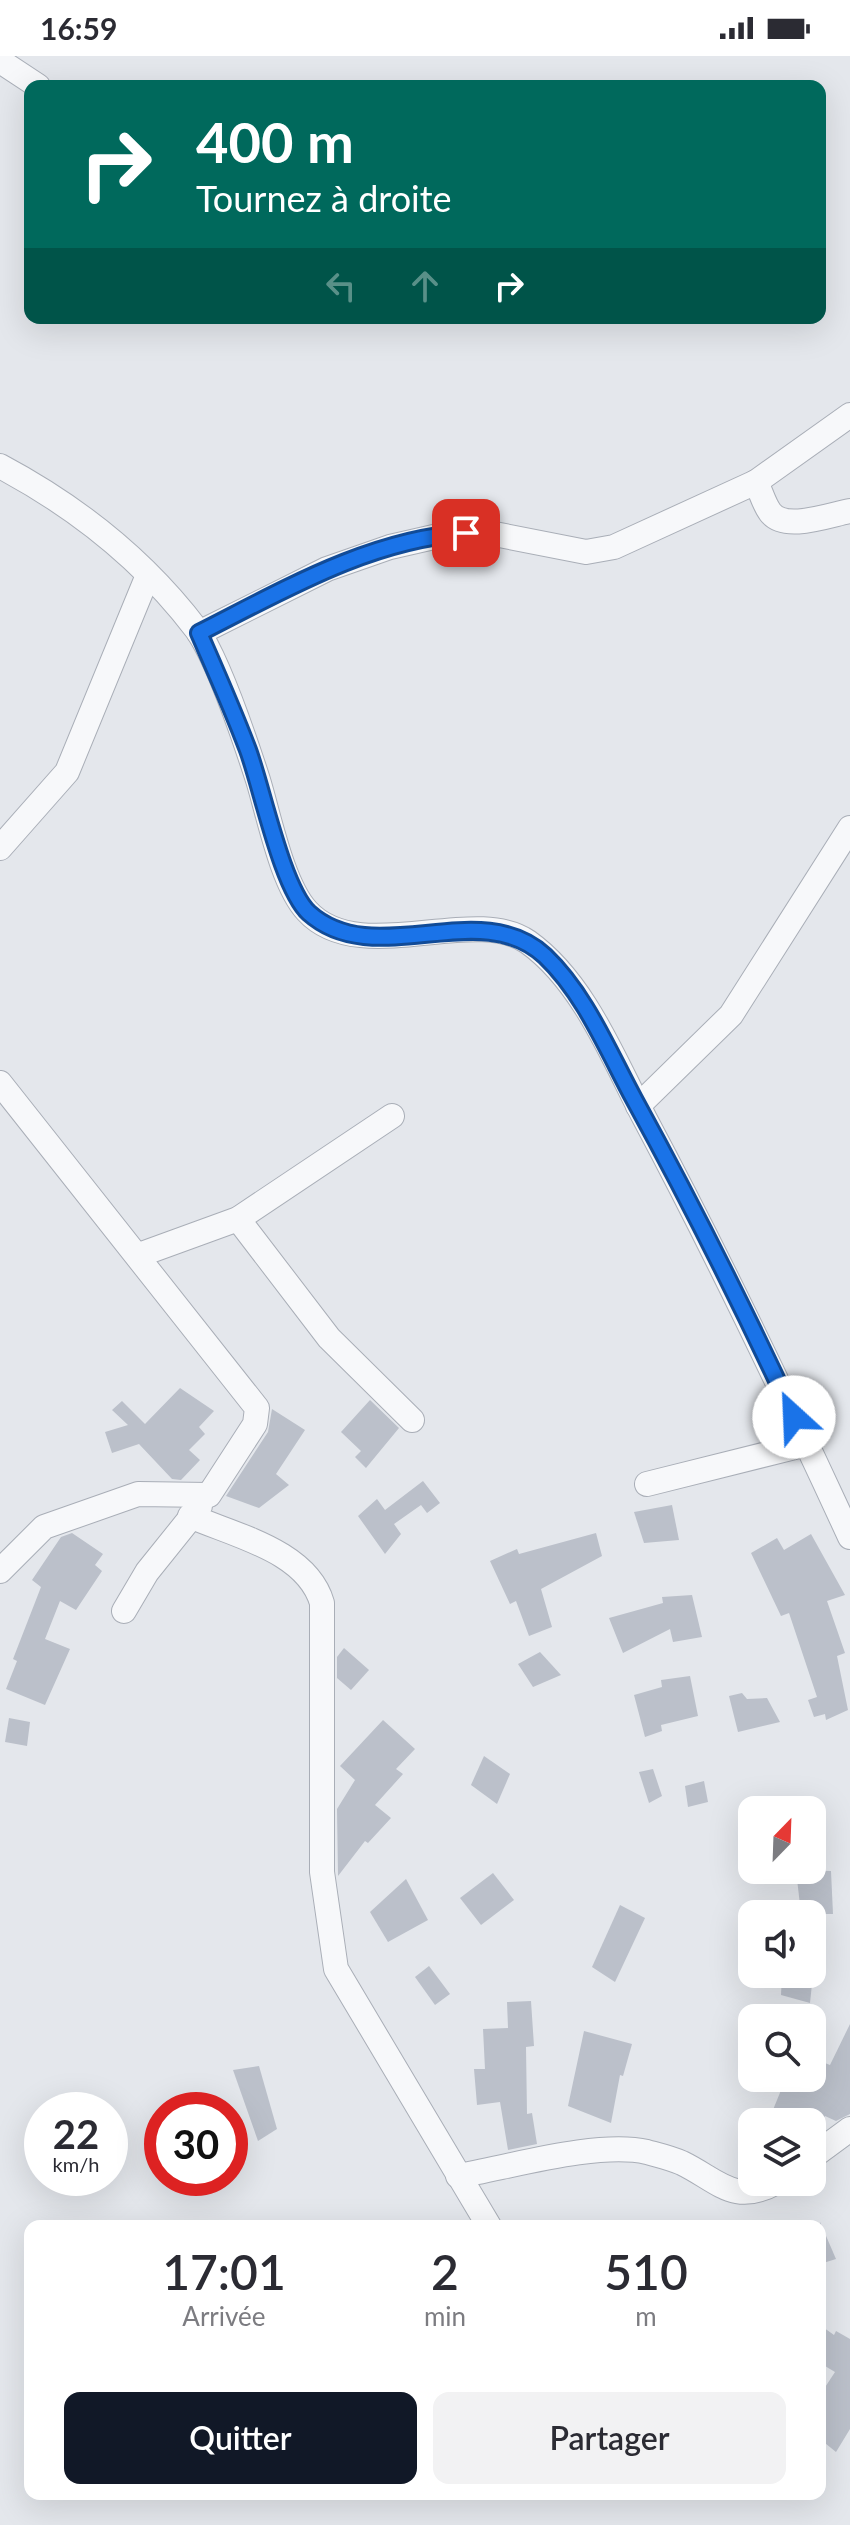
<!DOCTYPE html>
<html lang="fr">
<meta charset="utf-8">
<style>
:root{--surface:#fff;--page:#f2f2f3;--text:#2b2b33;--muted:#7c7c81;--accent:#111827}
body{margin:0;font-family:Lato,sans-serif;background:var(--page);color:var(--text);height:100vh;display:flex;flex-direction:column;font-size:30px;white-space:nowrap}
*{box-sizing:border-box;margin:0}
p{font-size:26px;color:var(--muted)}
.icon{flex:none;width:44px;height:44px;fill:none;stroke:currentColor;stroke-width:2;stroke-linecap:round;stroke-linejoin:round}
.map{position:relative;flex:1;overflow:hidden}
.drawer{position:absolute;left:24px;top:2164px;width:802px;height:280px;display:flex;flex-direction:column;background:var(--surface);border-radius:16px;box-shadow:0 8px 32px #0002}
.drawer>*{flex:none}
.hud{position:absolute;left:24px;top:24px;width:802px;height:244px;border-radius:16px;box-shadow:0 8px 32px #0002;background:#00695c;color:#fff;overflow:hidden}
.needle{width:52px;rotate:23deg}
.buttons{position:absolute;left:738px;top:1740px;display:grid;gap:16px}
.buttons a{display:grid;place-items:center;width:88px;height:88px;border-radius:16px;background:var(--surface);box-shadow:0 8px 32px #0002;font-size:40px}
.speed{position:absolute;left:24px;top:2036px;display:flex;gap:16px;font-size:40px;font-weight:700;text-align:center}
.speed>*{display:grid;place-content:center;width:104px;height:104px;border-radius:50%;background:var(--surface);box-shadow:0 8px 32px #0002;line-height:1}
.speed small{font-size:20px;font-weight:400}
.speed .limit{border:12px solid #d22;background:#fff;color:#111}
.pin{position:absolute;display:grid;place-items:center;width:68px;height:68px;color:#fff;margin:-34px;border-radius:16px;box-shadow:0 4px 12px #0006}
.me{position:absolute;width:88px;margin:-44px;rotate:335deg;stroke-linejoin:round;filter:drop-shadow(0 0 6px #0008)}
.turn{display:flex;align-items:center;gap:28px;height:168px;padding:0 40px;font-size:36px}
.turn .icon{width:104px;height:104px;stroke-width:2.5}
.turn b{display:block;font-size:56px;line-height:68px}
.lanes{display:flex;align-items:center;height:76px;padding:0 40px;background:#0003;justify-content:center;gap:40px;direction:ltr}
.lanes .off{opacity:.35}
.eta{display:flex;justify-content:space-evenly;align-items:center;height:136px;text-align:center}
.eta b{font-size:48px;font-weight:600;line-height:56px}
.cta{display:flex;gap:16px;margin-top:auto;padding:16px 40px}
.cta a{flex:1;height:92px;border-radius:16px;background:var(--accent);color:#fff;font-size:32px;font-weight:600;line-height:92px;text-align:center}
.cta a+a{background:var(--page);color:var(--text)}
.status{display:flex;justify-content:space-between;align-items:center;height:56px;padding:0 40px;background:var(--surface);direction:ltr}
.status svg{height:22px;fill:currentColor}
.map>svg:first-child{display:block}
.building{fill:#bbc0ca}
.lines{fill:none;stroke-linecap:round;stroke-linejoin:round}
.minor-casing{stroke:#a9aeb7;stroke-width:26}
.minor{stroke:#f7f8fa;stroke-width:24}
.route-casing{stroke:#114b97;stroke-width:20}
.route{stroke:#1a73e8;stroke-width:14}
</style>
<div class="status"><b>16:59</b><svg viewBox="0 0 49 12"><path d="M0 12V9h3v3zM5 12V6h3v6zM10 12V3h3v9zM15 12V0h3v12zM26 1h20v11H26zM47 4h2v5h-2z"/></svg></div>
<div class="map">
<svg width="850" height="2469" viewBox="0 0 850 2469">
<rect width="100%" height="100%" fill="#e4e7ec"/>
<g class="building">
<polygon points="180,1332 214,1355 199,1371 205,1378 189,1394 200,1404 181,1424 172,1423 139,1388 112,1397 105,1376 128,1369 112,1354 122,1345 145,1368"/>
<polygon points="370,1344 399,1372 366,1412 355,1401 361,1395 341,1376"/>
<polygon points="272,1353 305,1374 276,1418 289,1429 259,1452 226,1440 268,1376"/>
<polygon points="423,1425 440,1447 427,1457 421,1449 394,1468 401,1478 385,1498 358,1460 377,1443 385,1454"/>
<polygon points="672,1449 679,1484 644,1487 634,1456"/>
<polygon points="72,1477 103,1498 95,1509 102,1515 76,1554 60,1545 45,1583 70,1593 45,1649 6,1633 17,1605 13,1603 41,1531 32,1524 61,1481"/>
<polygon points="596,1477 602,1500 541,1533 552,1571 529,1580 516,1545 510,1548 490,1505 517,1493 519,1498"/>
<polygon points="811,1478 845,1539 827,1545 845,1597 837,1600 848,1654 826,1664 825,1658 814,1661 808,1644 817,1641 789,1557 781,1560 751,1497 777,1482 784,1494"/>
<polygon points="692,1539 702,1581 673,1586 670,1573 623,1597 609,1562 663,1547 662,1541"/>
<polygon points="344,1592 369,1614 351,1634 337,1622 337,1601"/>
<polygon points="540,1596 561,1619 533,1631 518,1608"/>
<polygon points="690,1620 698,1660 661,1669 662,1675 645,1681 634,1639 662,1631 661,1624"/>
<polygon points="742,1637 747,1643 767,1642 780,1666 738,1676 729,1640"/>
<polygon points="9,1662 30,1666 27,1690 5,1686"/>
<polygon points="383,1664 415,1693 396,1713 403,1718 375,1749 391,1762 368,1787 365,1785 338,1820 337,1753 355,1724 340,1710"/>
<polygon points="484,1700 510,1718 497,1748 471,1729"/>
<polygon points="653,1713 662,1740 649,1747 639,1716"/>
<polygon points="704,1725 708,1746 688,1751 685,1730"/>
<polygon points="796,1814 831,1815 833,1858 825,1858 821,1890 812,1889 812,1858 801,1858"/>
<polygon points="493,1817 514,1844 481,1869 460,1842"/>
<polygon points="406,1823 428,1864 388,1886 370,1856"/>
<polygon points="620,1849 645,1862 615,1926 592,1911"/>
<polygon points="429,1910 450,1938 435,1949 415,1921"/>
<polygon points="782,1918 813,1918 810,1947 781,1939"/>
<polygon points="531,1945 534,1990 526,1991 527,2058 532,2057 537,2088 508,2094 500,2046 477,2049 474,2013 485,2013 483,1973 508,1972 507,1946"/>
<polygon points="850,1968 850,2058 836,2065 825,2060 821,2066 768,2066 786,2022 812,2022 812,2002 830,2009"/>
<polygon points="584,1975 632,1988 623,2020 620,2019 611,2067 568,2050"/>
<polygon points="259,2010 277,2073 258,2085 233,2014"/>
<polygon points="820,2166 836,2203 820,2208"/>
<polygon points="820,2269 834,2279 836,2275 850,2283 850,2373 836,2396 820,2383 820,2339 835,2316 820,2307"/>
</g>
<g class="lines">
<defs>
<g id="minor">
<polyline points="0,5 38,30"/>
<path d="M0 410C77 451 144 504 197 574 219 605 246 687 258 724 269 760 282 828 307 855 359 912 474 848 528 886 584 926 614 1004 645 1063 718 1200 785 1340 850 1481"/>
<path d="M756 426C761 436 764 448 770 456 784 476 829 459 850 455"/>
<polyline points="199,577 327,513 390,491 447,478 484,476 586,496 614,491 756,426 850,359"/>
<polyline points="0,792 67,716 148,519"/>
<polyline points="0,1027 257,1352 255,1368 209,1439 138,1438 44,1471 0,1515"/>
<polyline points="638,1050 731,959 850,772"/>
<polyline points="238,1163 329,1282 412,1364"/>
<polyline points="139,1199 238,1163 392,1060"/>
<polyline points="647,1428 807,1388"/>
<path d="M190 1460C236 1480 307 1495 322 1547V1816L336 1913 489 2170"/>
<polyline points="124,1555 147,1516 200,1450"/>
<polyline points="812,2101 850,2073"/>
<path d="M458 2120C510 2111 597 2085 647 2096 658 2099 671 2102 682 2107 719 2125 734 2150 777 2126"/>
</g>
</defs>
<use href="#minor" class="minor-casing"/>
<use href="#minor" class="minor"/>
</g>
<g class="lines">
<defs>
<path id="route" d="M466 477C370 483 282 535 199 577 216 616 233 654 248 694 262 732 282 832 309 857 375 916 480 839 545 900 585 938 608 995 634 1043 691 1147 744 1253 794 1361"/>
</defs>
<use href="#route" class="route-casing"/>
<use href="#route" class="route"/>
</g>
</svg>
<div class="buttons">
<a><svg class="needle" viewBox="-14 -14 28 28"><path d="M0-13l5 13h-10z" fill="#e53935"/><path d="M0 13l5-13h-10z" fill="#7c7c81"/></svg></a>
<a><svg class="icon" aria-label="sound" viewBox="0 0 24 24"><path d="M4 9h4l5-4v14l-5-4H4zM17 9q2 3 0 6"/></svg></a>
<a><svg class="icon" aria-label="search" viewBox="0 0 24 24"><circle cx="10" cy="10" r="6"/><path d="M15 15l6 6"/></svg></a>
<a><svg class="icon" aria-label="layers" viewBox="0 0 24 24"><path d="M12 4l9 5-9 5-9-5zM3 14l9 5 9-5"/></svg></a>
</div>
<div class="speed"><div>22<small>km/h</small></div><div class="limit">30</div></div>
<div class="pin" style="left:466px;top:477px;background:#d93025"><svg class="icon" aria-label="arrive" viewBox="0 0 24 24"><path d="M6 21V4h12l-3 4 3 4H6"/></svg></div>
<svg class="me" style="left:794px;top:1361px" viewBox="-20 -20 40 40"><circle r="19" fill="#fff"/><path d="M0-13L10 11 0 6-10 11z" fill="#1a73e8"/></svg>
<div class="hud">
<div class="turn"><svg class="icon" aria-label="right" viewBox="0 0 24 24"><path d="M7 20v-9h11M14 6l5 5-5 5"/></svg><div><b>400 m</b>Tournez à droite</div></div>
<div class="lanes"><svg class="icon off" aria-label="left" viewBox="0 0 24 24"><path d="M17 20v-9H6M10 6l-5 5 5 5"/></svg><svg class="icon off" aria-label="ahead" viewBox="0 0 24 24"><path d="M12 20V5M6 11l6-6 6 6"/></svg><svg class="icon" aria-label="right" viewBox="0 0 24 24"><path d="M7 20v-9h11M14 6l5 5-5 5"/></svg></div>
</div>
<section class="drawer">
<div class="eta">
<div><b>17:01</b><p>Arrivée</p></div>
<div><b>2</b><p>min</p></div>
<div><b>510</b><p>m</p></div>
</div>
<div class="cta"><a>Quitter</a><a>Partager</a></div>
</section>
</div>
